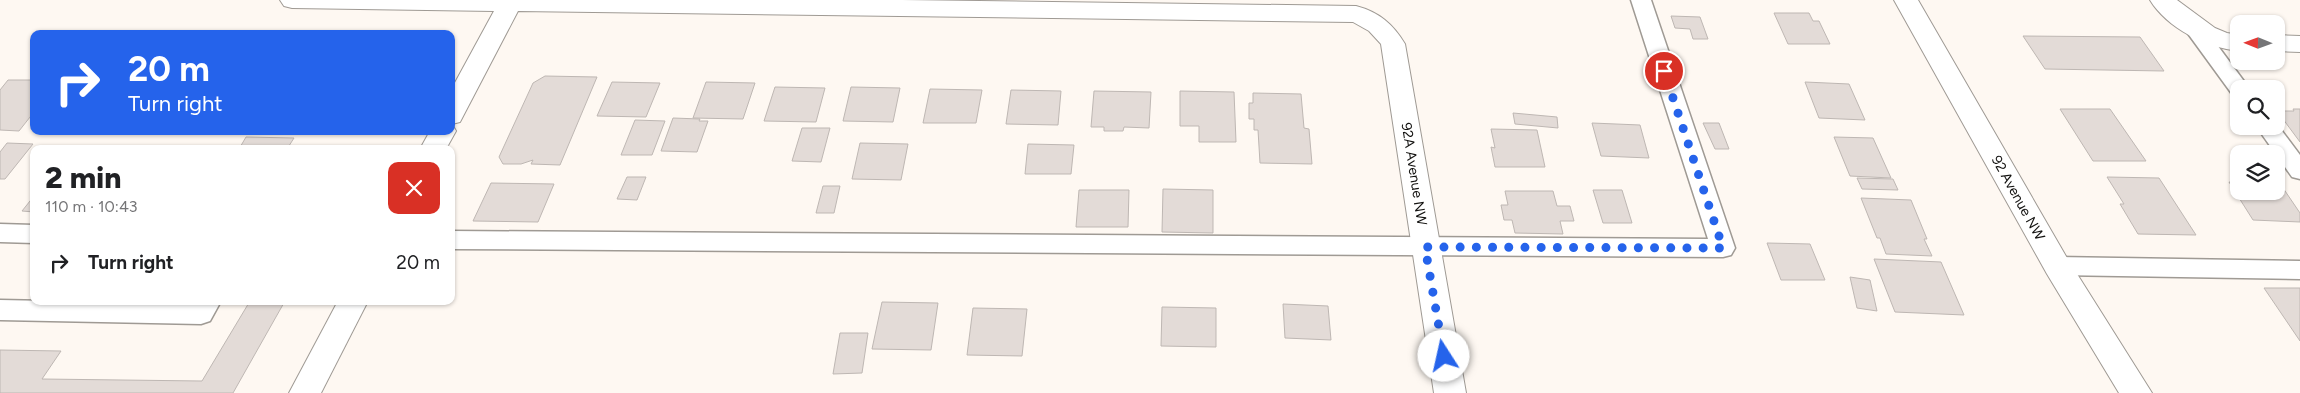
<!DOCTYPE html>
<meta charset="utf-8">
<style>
:root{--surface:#fff;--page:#f2f2f2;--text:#202124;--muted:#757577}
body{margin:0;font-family:Figtree,sans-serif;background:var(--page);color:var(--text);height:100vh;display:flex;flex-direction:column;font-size:19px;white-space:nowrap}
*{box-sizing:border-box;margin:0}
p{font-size:16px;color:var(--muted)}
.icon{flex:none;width:28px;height:28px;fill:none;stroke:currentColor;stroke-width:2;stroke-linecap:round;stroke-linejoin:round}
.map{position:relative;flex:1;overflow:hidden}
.side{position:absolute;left:30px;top:145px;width:425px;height:160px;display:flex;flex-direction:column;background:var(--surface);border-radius:10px;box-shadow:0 1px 4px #0004}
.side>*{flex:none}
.top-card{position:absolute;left:30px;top:30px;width:425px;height:105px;border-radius:10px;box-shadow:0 1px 4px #0004;background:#2563eb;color:#fff;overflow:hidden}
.needle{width:32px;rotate:271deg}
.controls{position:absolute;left:2230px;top:15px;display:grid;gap:10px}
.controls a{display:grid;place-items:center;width:55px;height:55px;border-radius:10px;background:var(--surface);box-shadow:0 1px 4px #0004;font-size:25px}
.pin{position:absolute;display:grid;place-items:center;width:42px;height:42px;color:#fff;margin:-21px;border:2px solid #fff;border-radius:50%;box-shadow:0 1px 5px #0007}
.me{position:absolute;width:55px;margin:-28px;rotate:350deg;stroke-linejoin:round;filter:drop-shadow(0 0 4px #0008)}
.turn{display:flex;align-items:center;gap:18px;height:105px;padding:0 15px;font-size:22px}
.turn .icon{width:65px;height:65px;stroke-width:2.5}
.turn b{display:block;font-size:35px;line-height:42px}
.round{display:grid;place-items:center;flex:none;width:52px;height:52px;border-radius:10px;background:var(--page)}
.summary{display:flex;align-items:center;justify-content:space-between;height:85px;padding:0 15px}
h1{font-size:30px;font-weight:800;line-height:38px}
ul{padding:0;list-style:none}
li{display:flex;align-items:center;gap:15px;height:65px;padding:0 15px}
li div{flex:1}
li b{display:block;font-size:19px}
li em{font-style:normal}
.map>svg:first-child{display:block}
.building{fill:#e3dbd7;stroke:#beb7b3}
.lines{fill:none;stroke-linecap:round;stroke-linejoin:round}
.lane-casing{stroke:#9f9a94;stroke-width:3}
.street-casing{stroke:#9f9a94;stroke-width:2}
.secondary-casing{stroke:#9f9a94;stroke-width:2}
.lane{fill:#fff;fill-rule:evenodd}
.street{fill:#fff;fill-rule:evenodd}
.secondary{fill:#fff;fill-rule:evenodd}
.route{stroke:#2563eb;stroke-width:9;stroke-dasharray:0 16.2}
.labels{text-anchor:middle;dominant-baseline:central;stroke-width:4;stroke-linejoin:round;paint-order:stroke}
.street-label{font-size:14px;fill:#12110f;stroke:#fff}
</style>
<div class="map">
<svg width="2300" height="393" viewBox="0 0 2300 393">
<rect width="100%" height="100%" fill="#fef8f2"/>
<g class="building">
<polygon points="1774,13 1809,13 1813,21 1819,21 1830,44 1788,44"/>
<polygon points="1671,16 1700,17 1708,39 1693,39 1690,29 1675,28"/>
<polygon points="2023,36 2140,37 2164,71 2045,69"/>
<polygon points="545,76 597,77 560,165 531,164 533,160 521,164 503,164 499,157 533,83"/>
<polygon points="8,80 34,80 34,112 19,131 0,130 0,90"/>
<polygon points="612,82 660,83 646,117 597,116"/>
<polygon points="706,82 755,83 743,119 693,118"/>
<polygon points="1805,82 1849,84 1865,120 1819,118"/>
<polygon points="775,87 825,88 816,122 764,121"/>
<polygon points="851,87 900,88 893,122 843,121"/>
<polygon points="930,89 982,90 976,123 923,123"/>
<polygon points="1011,90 1061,91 1058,125 1006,124"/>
<polygon points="1094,91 1151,92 1149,128 1124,127 1123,131 1104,131 1104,127 1091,127"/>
<polygon points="1180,91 1234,92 1236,142 1199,142 1199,126 1180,126"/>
<polygon points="1253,93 1301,94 1304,128 1309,129 1312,164 1260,163 1258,130 1254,130 1254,119 1249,119 1249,103 1253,103"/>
<polygon points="2060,109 2110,109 2146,161 2093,161"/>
<polygon points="2293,109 2300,109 2300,142 2277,111 2294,111"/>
<polygon points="1513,113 1557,117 1558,128 1515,124"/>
<polygon points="673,118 700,119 699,121 708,121 697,152 661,151"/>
<polygon points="635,120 665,121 652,155 621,155"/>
<polygon points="1592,123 1640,125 1649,158 1601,156"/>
<polygon points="1703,123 1719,123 1729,149 1715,149"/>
<polygon points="802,128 830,128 821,162 792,161"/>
<polygon points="1491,129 1537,130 1545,167 1495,167 1491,147 1495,148"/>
<polygon points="246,137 294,138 287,149 239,149"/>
<polygon points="1834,137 1873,138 1891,178 1850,176"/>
<polygon points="7,143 33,144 5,179 0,179 0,152"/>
<polygon points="860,143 908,144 901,180 852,179"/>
<polygon points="1028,144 1074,145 1071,174 1025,174"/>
<polygon points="627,177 646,177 637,200 617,199"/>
<polygon points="2107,177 2159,178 2196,235 2138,234 2120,204 2124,204"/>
<polygon points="1857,178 1893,179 1898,190 1862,189"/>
<polygon points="2229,182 2239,183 2239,191 2276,191 2276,184 2281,185 2300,213 2300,222 2253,220"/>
<polygon points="491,183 554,184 538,222 473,221"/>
<polygon points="823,186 840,186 834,213 816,213"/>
<polygon points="1163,189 1213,190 1213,233 1162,232"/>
<polygon points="1079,190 1129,190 1128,227 1076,227"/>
<polygon points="1593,190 1622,190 1632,223 1603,223"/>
<polygon points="1505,191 1553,191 1557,206 1570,206 1574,221 1560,221 1563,234 1515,233 1512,220 1504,220 1501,205 1508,205"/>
<polygon points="34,196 34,212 22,211"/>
<polygon points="1861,198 1911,200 1927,239 1924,239 1932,256 1886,254 1880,238 1877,238"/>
<polygon points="1767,243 1810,244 1825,280 1781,280"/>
<polygon points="1874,259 1941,262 1964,315 1895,312"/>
<polygon points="1850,277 1870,280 1877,311 1857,308"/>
<polygon points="2264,288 2300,288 2300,341"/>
<polygon points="250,301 285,301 233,393 0,393 0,350 61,351 42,379 202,381"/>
<polygon points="882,302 938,303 931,350 872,349"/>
<polygon points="1283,304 1328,306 1331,340 1285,338"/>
<polygon points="1162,307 1216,308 1216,347 1161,346"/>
<polygon points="973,308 1027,309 1022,356 967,355"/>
<polygon points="840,333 868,333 862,373 833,374"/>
</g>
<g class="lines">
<defs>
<g id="lane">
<polygon points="1631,0 1651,0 1735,248 1731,255 1723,257 451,249 451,231 1708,239"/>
<polygon points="2191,17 2198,19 2246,84 2249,89 2239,89 2239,96 2232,94 2181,24 2184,19"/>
<polygon points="2276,123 2300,155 2300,179 2292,177 2256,126 2276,126"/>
<polygon points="0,224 34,225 34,243 0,242"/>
<polygon points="2057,257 2300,261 2300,279 2057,275 2049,273 2045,266 2049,259"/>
<polygon points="0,300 194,304 196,301 221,301 210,321 201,324 0,320"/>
</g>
<g id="street">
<path d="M280 0H902L1356 6C1379 12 1393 24 1405 44L1466 393H1434L1381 44 1369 31 1353 22 518 11 460 122 452 124 456 131 446 149H420L430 131H451V90L494 11 292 8 284 6Z"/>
<path d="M2150 0H2177L2215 28 2227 33 2239 35V51C2207 48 2167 28 2150 0Z"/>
<polygon points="2276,35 2300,36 2300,52 2276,51"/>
<polygon points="338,301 368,301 321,393 289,393"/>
</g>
<polygon id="secondary" points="1894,0 1918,0 2067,258 2152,393 2119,393 2047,274"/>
</defs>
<use href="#lane" class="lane-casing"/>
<use href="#street" class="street-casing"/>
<use href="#secondary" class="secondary-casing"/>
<use href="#lane" class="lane"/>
<use href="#street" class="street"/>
<use href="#secondary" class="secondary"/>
</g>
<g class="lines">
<polyline class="route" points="1444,356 1425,247 1723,248 1664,71"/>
</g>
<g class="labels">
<g class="street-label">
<text transform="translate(1414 174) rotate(81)">92A Avenue NW</text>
<text transform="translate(2018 198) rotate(61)">92 Avenue NW</text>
</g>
</g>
</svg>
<div class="controls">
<a><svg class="needle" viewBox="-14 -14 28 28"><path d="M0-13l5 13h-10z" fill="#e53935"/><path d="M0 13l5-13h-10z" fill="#757577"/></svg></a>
<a><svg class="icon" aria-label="search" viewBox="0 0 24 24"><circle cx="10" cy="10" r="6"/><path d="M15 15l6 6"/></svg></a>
<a><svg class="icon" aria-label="layers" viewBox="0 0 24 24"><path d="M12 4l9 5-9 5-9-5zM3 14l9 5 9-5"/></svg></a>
</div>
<div class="pin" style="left:1664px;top:71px;background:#d93025"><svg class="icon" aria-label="arrive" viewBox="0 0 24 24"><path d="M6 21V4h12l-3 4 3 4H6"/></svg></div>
<svg class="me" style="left:1444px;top:356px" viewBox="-20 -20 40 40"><circle r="19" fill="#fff"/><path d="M0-13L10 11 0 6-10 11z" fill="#2563eb"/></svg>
<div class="top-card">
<div class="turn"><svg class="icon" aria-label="right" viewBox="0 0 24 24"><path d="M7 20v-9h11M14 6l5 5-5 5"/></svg><div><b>20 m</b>Turn right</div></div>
</div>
<section class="side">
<div class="summary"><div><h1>2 min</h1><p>110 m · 10:43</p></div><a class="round" style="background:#d93025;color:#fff"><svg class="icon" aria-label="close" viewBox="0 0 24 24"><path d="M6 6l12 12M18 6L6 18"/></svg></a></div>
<ul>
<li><svg class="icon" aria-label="right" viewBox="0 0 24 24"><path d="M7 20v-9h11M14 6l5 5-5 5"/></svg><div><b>Turn right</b></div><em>20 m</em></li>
</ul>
</section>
</div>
